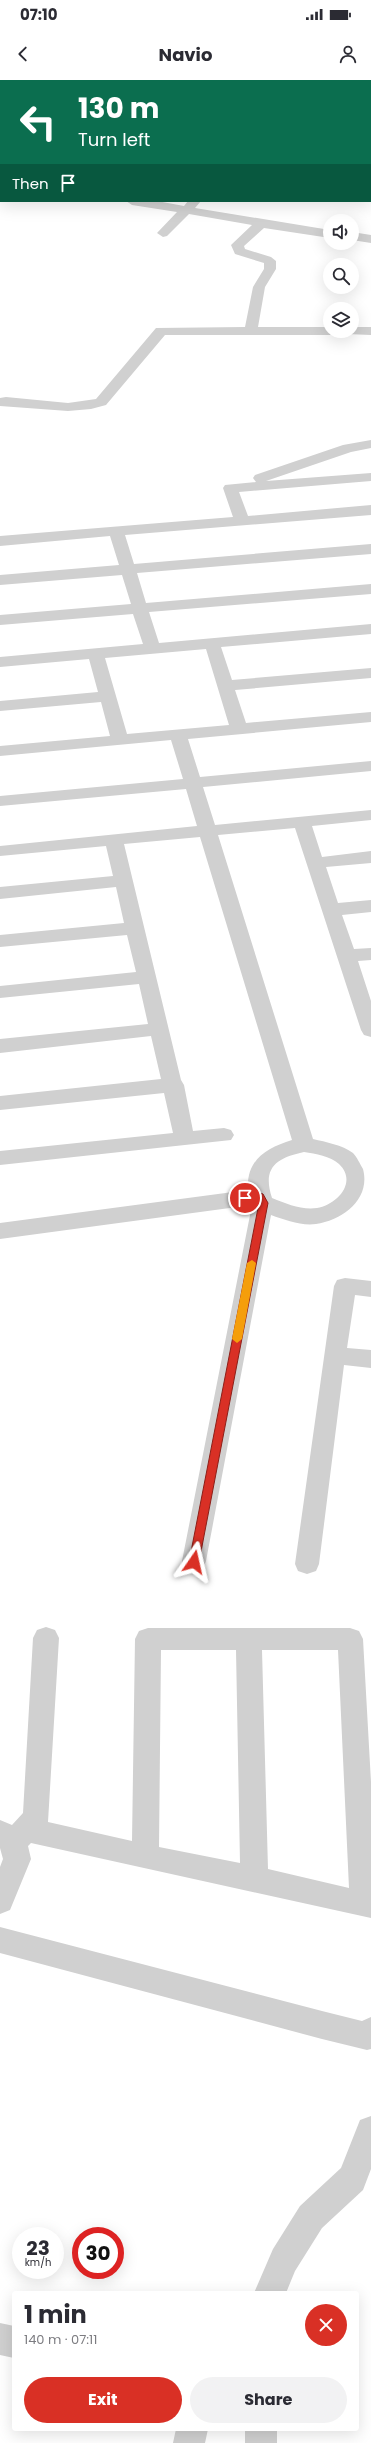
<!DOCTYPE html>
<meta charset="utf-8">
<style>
:root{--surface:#fff;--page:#f2f2f3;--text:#2b2b33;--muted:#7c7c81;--accent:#d93025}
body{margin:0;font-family:Poppins,sans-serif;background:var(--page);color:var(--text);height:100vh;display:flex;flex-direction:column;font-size:15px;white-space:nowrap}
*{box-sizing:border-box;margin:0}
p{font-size:13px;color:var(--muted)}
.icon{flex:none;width:22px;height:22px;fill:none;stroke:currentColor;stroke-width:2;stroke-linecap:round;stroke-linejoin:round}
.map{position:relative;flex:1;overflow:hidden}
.panel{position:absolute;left:12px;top:2211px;width:347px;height:140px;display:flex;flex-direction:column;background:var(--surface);border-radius:4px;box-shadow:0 4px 16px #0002}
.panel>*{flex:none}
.hud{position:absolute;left:0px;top:0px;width:371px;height:122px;box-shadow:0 4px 16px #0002;background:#0b6e4f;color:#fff;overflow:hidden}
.tools{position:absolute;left:323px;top:134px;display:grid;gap:8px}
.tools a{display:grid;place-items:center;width:36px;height:36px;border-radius:50%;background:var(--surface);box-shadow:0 4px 16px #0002;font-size:20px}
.speed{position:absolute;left:12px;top:2147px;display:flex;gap:8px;font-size:20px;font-weight:700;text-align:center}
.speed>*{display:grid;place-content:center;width:52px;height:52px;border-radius:50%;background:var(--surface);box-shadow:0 4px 16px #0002;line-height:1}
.speed small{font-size:10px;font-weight:400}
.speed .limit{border:6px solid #d22;background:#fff;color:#111}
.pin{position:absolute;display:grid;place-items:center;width:34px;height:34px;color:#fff;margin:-17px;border:2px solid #fff;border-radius:50%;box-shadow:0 1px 4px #0007}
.me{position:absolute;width:44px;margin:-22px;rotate:11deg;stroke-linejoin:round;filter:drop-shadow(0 0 3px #0008)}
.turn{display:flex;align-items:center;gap:14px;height:84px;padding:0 12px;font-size:18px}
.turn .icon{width:52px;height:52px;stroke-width:2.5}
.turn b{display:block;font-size:28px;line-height:34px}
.then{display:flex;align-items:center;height:38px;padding:0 12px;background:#0003;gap:8px;font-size:15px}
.round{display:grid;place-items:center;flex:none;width:42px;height:42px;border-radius:21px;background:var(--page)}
.overview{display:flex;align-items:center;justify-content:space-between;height:68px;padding:0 12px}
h1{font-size:24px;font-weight:700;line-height:30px}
.button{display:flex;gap:8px;margin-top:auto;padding:8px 12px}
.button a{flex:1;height:46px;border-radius:24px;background:var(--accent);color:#fff;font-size:16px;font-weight:700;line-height:46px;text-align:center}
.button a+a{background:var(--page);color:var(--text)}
.status{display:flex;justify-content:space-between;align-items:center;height:28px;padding:0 20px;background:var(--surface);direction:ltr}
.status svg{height:11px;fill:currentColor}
header{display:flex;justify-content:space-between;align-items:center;height:52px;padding:0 12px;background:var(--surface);font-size:18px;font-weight:700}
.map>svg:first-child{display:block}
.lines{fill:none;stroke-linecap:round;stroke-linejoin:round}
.street{fill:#d0d0d0;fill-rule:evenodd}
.route{fill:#d93025;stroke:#8d1f18}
.slow{fill:#f59e0b}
</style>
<div class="status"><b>07:10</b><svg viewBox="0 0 49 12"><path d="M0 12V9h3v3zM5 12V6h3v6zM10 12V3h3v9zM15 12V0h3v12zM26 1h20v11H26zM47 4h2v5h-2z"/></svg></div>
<header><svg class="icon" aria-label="back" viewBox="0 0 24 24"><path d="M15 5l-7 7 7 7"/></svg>Navio<svg class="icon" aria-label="person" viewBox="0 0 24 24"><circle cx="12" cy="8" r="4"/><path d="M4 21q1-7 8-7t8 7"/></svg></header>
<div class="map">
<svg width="371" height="2363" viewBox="0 0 371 2363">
<rect width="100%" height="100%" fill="#fff"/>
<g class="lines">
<g class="street">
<polygon points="53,0 77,0 78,1 54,1"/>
<rect x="209" y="0" width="12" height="1"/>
<rect x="264" y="0" width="12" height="1"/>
<polygon points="346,0 371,0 371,4 370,1"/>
<rect x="370" y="16" width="1" height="7"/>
<rect x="370" y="38" width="1" height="6"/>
<rect x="0" y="67" width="1" height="6"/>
<rect x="0" y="99" width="1" height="8"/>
<polygon points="126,121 157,121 184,126 188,121 201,121 195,128 330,150 330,158 264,148 244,166 245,169 271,177 276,181 276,189 265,207 258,247 330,247 330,251 337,251 330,255 165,255 106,325 91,329 68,331 0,326 0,318 6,317 68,323 96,319 156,248 245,247 253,207 264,189 264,183 235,174 231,165 252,145 189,134 167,156 163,157 157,153 177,132 132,125"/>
<polygon points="352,152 371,155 371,163 352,160"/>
<polygon points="352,247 371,247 371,255 347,254 345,251 352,251"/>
<path d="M371 360V368L351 372 266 401 371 393V401L239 412 248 436 371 425V435L125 455 134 484 371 464V474L137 493 146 523 371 504V514L149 532 159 563 371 544V554L221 567 232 600 371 588V598L235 610 246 643 371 632V642L188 659 200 697 371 681V691L203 707 215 745 371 730V740L312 746 322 777 371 771V783L326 787 338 823 371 820V832L342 835 354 869 371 868V880L358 881 371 921V957L364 955 361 950 295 748 218 755 313 1059C326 1062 342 1065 353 1073 357 1077 360 1084 363 1089 371 1119 343 1140 316 1144 301 1146 285 1140 271 1135L206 1481 203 1488 194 1491 185 1488 182 1481 252 1125 0 1159V1143L248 1110C246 1080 266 1068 292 1060L200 757 124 764 181 1000 184 1005 193 1051 224 1048 231 1050 234 1055 231 1060 0 1085V1071L173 1053 164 1013 0 1030V1016L161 999 151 956 0 973V959L148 944 139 904 0 918V906L136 892 127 855 0 867V855L124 843 116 807 0 819V807L113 796 106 766 0 776V766L197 746 186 709 0 726V716L183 699 171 660 0 676V666L110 656 101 622 0 631V621L98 612 89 579 0 587V577L143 564 133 534 0 545V535L131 524 122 495 0 505V495L119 485 110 456 0 466V456L233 437 223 408 225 405 256 402 253 398 255 395 343 365ZM206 569 229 645 127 654 105 578ZM304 1072C316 1074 330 1076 339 1084 358 1102 337 1125 317 1128 301 1130 287 1124 272 1118 262 1088 276 1078 304 1072Z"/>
<polygon points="345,1198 371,1201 371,1217 355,1215 347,1268 371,1270 371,1288 344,1285 319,1484 316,1491 307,1494 298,1491 295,1484 334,1206 337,1200"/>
<path d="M46 1547 55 1550 59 1558 48 1742 132 1761 135 1559 139 1551 148 1548H350L359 1551 363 1559 371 1702V1838L31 1763 28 1766 31 1779 10 1830 0 1834V1787L3 1779 0 1768V1740L12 1745 23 1733 33 1558 37 1550ZM161 1570H236L240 1783 159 1767ZM262 1570H338L349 1808 268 1789Z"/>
<polygon points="0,1847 322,1931 362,1941 371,1937 371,1969 367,1970 322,1959 0,1873"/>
<polygon points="371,2036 371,2089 363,2110 322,2148 295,2191 286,2213 254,2213 273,2169 300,2126 341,2088 360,2040"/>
<polygon points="0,2243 14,2246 14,2278 0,2275"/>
<polygon points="176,2349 208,2349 205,2363 173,2363"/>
<rect x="245" y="2349" width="32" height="14"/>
</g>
</g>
<polygon class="route" points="260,1113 263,1114 268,1123 199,1482 194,1486 189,1482 259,1123 257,1120 245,1121 240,1118 245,1115"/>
<polygon class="slow" points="252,1180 256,1183 242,1259 237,1263 232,1259 247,1183"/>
</svg>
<div class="tools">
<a><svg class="icon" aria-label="sound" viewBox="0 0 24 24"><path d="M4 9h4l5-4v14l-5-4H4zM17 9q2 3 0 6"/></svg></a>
<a><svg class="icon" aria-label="search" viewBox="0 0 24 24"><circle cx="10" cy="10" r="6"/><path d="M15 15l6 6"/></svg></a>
<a><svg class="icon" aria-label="layers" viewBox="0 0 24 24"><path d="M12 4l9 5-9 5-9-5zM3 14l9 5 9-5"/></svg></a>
</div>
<div class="speed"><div>23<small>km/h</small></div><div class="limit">30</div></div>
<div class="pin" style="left:245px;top:1118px;background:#d93025"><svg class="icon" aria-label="arrive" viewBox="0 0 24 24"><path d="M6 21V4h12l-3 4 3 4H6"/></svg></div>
<svg class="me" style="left:194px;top:1482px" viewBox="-20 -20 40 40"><path d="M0-17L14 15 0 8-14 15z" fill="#d93025" stroke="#fff" stroke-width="4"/></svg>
<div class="hud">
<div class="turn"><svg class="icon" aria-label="left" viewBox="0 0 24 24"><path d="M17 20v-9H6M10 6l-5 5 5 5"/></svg><div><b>130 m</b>Turn left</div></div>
<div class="then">Then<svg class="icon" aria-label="arrive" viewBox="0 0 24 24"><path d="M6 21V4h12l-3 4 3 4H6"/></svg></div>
</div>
<section class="panel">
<div class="overview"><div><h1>1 min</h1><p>140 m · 07:11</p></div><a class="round" style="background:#d93025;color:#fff"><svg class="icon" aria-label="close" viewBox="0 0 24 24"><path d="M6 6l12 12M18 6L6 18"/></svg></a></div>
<div class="button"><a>Exit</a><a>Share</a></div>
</section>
</div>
